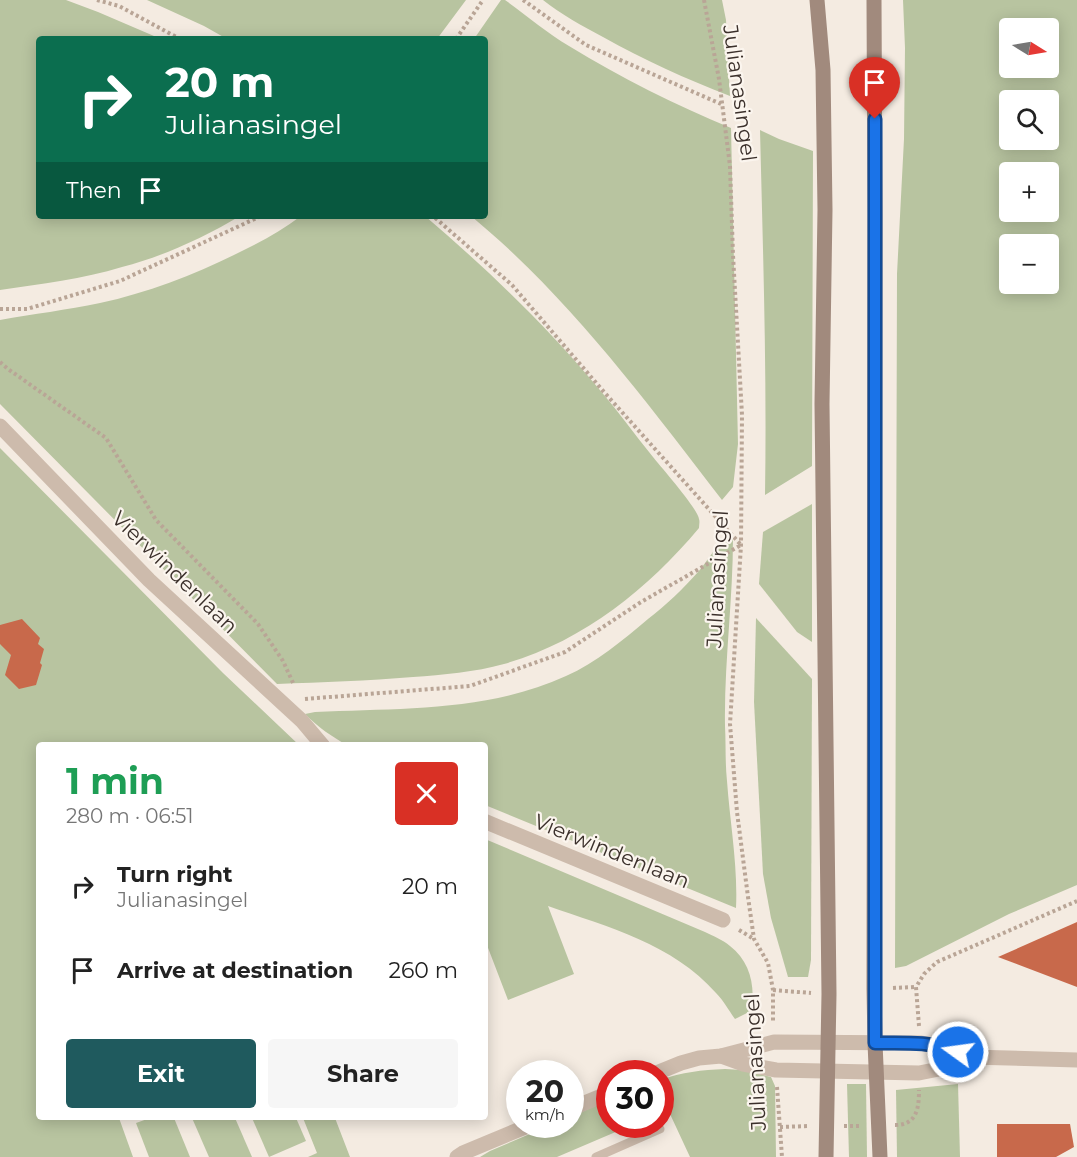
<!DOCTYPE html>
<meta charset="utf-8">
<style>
:root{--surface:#fff;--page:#f6f6f6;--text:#222;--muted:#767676;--accent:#1f5a5e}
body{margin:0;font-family:Montserrat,sans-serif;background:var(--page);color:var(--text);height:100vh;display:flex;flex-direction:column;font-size:22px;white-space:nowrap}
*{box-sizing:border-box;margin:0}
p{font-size:20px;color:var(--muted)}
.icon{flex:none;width:33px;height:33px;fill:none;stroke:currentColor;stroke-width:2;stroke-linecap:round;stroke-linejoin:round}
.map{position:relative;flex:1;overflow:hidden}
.panel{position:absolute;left:36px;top:742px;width:452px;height:378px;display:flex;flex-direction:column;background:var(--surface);border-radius:6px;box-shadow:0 3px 15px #0003}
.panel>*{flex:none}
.hud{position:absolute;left:36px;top:36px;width:452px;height:183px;border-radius:6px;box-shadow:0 3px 15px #0003;background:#0b6e4f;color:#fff;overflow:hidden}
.needle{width:39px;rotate:101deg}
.controls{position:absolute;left:999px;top:18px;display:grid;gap:12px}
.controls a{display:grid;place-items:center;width:60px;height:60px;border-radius:6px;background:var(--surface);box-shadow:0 3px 15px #0003;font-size:30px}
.speed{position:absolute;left:506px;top:1060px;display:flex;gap:12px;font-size:30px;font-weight:700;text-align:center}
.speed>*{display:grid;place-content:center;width:78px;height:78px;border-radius:50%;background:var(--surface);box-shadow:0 3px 15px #0003;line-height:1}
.speed small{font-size:15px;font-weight:400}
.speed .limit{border:9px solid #d22;background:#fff;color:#111}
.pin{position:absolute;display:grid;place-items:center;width:51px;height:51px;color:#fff;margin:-62px -26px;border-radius:50% 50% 50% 0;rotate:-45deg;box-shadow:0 0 6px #0007}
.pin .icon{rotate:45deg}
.me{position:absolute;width:66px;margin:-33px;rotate:284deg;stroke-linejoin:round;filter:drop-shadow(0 0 4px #0008)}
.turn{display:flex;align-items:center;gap:21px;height:126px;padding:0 30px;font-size:27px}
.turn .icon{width:78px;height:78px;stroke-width:2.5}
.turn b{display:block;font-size:42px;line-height:51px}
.then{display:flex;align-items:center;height:57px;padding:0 30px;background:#0003;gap:12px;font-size:22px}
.round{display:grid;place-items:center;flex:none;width:63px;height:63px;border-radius:6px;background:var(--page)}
.headline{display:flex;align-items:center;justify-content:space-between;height:102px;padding:0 30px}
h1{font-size:36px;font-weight:700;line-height:45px;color:#1e9e55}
.button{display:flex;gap:12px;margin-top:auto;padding:12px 30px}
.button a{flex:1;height:69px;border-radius:6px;background:var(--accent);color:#fff;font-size:24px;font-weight:700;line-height:69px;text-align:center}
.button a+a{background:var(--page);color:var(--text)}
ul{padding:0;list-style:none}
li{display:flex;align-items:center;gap:18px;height:84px;padding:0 30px}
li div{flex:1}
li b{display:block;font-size:22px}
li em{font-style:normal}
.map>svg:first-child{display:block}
.green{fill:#b8c4a0;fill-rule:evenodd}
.building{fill:#c8694b}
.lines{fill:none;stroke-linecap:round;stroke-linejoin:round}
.path{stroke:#b9a596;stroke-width:4;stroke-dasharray:3 3;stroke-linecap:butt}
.lane{stroke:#cdbbac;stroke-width:9}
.street{stroke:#cdbbac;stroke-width:15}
.secondary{stroke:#a18a7d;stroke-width:15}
.route-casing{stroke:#114b97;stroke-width:15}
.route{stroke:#1a73e8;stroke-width:10}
.labels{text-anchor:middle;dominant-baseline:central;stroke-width:4.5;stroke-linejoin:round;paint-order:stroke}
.street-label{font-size:21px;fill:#3b302b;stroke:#fbf5ee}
</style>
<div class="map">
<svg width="1077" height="1157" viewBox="0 0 1077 1157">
<rect width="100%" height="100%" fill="#f4ebe1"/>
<g class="green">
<path d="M0 0H66L98 12 161 39H39V216H240C203 238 164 256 122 267 83 279 41 284 0 290Z"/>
<polygon points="147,0 466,0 437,39 227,39 204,26"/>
<path d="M501 0H505C526 15 547 33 569 46 621 78 676 105 731 128L738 444 733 487 722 500C645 400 569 297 471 216H484V39H474Z"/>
<path d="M543 0H722L726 20 730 96C686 79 644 60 603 37 582 26 561 14 543 0Z"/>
<path d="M903 0H1077V885L1009 914 906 966 895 968 897 274 904 139 905 48ZM1048 28V68H1010V28ZM1010 100H1048V140H1010ZM1010 172H1048V212H1010ZM1010 244H1048V284H1010Z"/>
<path d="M760 130 779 139 813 151 812 466 765 495C767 374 763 252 760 130Z"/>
<path d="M301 216H425C487 269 547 326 599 389 618 411 635 435 653 457 661 467 698 509 699 519 700 522 699 525 699 528 648 589 582 642 504 664 475 672 443 675 413 677 368 681 322 682 277 684L0 404V320C33 314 67 310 100 303 152 292 203 271 250 247 268 238 285 228 301 216Z"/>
<polygon points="0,448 223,673 299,745 39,746 39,1118 119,1118 133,1157 0,1157"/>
<polygon points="812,504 812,642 797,632 759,584 763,532"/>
<path d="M733 538C733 601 724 663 725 726 726 744 725 762 727 781 730 823 738 866 736 908L485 805 484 746 347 745C332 737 318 727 305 714L315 712C399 708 488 712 566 676 596 663 623 640 648 619 666 605 683 589 698 572 705 565 717 544 724 540 727 539 730 539 733 538Z"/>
<polygon points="756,618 812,679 811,960 808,977 788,977 771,918 763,874 754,702"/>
<path d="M485 839 705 932C713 936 723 940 730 946 750 961 756 987 751 1011L735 1019C729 1011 724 1001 716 993 673 944 608 927 548 906L574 974 508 1000 485 940Z"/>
<path d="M725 1069 742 1070 771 1077 775 1086 776 1157H690L670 1114 663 1112 660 1113V1080C683 1072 701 1070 725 1069Z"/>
<polygon points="847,1084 866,1084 867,1157 849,1157"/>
<polygon points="958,1084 960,1157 897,1157 896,1090"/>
<polygon points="609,1100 609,1125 632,1125 557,1157 480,1157 490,1151 551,1125 570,1125 570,1117"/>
<polygon points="150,1118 174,1118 190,1157 149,1157 136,1123"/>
<polygon points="192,1118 235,1118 252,1157 209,1157"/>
<polygon points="252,1118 296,1118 306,1141 269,1157"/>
<polygon points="303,1118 335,1118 350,1157 308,1157 317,1153"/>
</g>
<g class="building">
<polygon points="22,619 40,638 38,644 44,649 40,663 42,665 36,685 19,689 5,675 11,655 0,644 0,625"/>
<polygon points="1077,922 1077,987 998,957"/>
<polygon points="997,1124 1070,1124 1074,1147 1056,1157 997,1157"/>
</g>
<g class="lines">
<g class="path">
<polyline points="97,0 119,6 180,39"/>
<polyline points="523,0 586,45 721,104"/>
<polyline points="704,0 719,79 730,166 733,255 742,415 741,545 730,724 737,812 748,897 754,939 768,963 773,990 773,1023"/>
<polyline points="456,39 483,0"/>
<polyline points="0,309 27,309 120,281 261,216"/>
<polyline points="0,362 8,369 106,438 156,520 258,624 283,661 294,685"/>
<polyline points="305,699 470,686 565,652 641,602 741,545 604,392 512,285 433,216"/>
<polyline points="739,930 754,939"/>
<polyline points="893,988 916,987"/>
<polyline points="773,990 811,993"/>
<polyline points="919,1026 916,987 924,974 937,962 1077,901"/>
<polyline points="777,1087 782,1157"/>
<path d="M895 1125C917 1125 919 1108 919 1090"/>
<polyline points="844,1126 861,1126"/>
<polyline points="780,1127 810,1126"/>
</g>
<polyline class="lane" points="596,1157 660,1129"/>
<g class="street">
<polyline points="0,426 149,580 302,721 323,746"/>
<polyline points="484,821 723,920"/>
<polyline points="721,1056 743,1064 776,1070 919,1073 944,1068 970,1057"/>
<polyline points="654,1074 681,1063 699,1058 721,1056 774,1042 920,1043 945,1047 970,1057 1077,1060"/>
<polyline points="570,1109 609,1093"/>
<polyline points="457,1157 463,1153 530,1125"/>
</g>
<g class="secondary">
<polyline points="817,0 823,70 825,210 822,404 829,994 826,1157"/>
<polyline points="874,0 875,214 874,989 875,1043 880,1157"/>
</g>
</g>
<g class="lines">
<defs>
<path id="route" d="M875 119V1043C903 1043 931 1041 958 1052"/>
</defs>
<use href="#route" class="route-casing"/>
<use href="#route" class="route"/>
</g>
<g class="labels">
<g class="street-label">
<text transform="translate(740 93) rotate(82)">Julianasingel</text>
<text transform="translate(175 572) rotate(44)">Vierwindenlaan</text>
<text transform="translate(717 579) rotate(-87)">Julianasingel</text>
<text transform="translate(612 851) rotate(22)">Vierwindenlaan</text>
<text transform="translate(755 1062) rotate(-93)">Julianasingel</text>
</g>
</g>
</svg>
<div class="controls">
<a><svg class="needle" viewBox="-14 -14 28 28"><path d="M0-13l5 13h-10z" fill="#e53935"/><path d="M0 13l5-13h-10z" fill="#767676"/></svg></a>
<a><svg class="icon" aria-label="search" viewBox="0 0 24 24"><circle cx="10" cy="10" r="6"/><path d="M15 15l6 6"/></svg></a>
<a>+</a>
<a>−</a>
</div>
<div class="speed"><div>20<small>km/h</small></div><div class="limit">30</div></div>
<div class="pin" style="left:875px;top:119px;background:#d93025"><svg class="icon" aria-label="arrive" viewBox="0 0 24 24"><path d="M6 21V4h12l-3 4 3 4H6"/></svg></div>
<svg class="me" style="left:958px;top:1052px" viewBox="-20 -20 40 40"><circle r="17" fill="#1a73e8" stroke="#fff" stroke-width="3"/><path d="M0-11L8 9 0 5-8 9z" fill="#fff"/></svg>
<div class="hud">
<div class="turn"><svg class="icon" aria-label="right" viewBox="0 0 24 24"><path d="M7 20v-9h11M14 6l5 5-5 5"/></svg><div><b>20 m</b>Julianasingel</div></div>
<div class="then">Then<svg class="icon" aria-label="arrive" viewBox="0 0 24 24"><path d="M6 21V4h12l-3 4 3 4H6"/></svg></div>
</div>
<section class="panel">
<div class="headline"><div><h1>1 min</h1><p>280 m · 06:51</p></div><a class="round" style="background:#d93025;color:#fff"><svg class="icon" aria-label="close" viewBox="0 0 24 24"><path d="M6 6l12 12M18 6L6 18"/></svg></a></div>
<ul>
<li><svg class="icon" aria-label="right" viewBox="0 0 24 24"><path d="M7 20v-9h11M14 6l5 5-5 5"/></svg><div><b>Turn right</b><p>Julianasingel</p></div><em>20 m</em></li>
<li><svg class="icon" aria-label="arrive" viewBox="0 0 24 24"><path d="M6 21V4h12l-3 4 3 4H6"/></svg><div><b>Arrive at destination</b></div><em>260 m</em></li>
</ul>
<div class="button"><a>Exit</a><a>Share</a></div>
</section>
</div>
